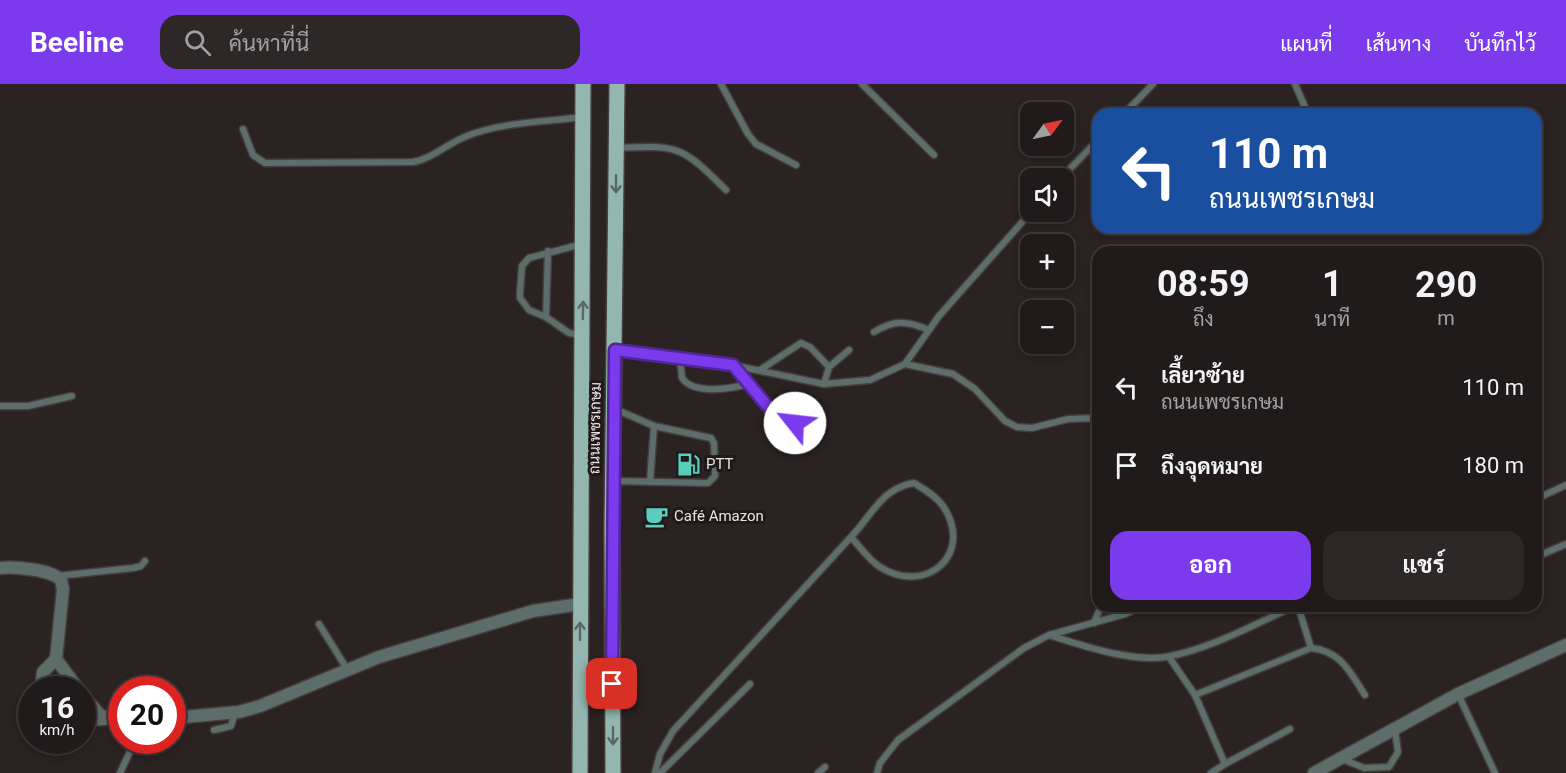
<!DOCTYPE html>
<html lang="th">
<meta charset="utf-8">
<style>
:root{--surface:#201a1a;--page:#2d2727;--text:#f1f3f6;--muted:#a2a1a2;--line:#3d3839;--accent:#7c3aed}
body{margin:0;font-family:Roboto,Sarabun,sans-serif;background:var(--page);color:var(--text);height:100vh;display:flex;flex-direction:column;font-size:22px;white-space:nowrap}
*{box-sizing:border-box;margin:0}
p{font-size:20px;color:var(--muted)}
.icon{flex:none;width:33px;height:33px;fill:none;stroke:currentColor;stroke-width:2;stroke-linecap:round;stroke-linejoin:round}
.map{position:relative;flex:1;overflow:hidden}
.side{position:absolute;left:1092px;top:162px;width:450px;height:366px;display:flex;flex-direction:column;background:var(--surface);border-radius:18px;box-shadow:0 3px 9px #0003,0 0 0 2px var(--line)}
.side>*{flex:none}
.guide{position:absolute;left:1092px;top:24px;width:450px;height:126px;border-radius:18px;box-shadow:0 3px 9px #0003,0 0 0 2px var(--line);background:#1a4fa0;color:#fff;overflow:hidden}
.needle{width:39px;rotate:57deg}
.tools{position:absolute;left:1020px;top:18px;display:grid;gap:12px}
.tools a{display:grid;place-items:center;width:54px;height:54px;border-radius:12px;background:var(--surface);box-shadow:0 3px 9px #0003,0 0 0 2px var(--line);font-size:30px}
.speed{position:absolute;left:18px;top:592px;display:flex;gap:12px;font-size:30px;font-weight:700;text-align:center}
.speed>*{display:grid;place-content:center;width:78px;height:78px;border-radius:50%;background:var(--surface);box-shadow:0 3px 9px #0003,0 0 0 2px var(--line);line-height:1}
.speed small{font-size:15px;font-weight:400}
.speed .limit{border:9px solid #d22;background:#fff;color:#111}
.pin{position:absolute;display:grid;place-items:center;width:51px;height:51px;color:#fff;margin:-26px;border-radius:12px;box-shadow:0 3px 9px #0006}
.me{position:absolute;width:66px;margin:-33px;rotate:299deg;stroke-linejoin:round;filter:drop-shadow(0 0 4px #0008)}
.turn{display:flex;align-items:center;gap:21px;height:126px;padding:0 18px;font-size:27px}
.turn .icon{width:78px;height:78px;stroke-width:2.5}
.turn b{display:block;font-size:42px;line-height:51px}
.eta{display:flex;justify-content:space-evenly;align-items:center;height:102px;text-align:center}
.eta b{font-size:36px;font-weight:700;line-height:42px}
.cta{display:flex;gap:12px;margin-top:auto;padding:12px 18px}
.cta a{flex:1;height:69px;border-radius:18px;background:var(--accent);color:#fff;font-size:24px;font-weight:700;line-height:69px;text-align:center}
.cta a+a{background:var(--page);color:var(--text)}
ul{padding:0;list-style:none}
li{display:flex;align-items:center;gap:18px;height:78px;padding:0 18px}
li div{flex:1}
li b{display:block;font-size:22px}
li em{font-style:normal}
header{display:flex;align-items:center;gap:36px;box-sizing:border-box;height:84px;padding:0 30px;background:var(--accent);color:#fff}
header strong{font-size:28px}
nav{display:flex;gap:33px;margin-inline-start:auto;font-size:21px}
.search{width:420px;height:54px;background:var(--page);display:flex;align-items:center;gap:15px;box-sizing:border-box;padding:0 21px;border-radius:18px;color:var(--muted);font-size:22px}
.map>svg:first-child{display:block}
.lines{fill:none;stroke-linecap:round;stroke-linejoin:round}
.service-casing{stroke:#463d3d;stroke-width:9}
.minor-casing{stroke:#463d3d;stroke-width:15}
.primary-casing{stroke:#463d3d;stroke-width:18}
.service{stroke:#5d6d6a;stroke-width:6}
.minor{stroke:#5d6d6a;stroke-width:12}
.primary{stroke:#94b6b0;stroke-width:15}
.oneway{stroke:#5a6864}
.route-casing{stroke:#51269a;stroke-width:15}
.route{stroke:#7c3aed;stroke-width:10}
.labels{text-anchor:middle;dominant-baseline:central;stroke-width:6;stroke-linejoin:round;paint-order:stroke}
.street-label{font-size:15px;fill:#e9e3e3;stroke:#211919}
.poi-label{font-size:15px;fill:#e9e3e3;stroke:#211919;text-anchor:start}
</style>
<header>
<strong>Beeline</strong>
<div class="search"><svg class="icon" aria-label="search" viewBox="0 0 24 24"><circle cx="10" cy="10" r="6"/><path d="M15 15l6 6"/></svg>ค้นหาที่นี่</div>
<nav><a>แผนที่</a><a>เส้นทาง</a><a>บันทึกไว้</a></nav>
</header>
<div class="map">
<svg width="1566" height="689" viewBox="0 0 1566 689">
<rect width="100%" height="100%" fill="#2b2222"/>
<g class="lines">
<defs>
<g id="service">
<polyline points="721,0 748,50 756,60 796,81"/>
<polyline points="862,0 934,71"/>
<polyline points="1295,0 1308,30"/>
<polyline points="1124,30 1153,0"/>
<path d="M243 45 253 71 265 79 413 78C432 75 448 59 467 52 502 38 545 38 582 33"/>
<path d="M617 64C679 61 682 62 726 106"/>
<polyline points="1061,94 1098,56"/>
<polyline points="546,233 548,167"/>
<path d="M874 248C895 235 907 237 929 246"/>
<polyline points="581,251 569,249 546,233 529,226 520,214 520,208 522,182 529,174 582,160"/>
<polyline points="616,266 727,280 824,300 870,296 905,280 939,232 1031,128"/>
<path d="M680 274 682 294C694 311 730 305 748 300"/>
<polyline points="905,280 953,290 975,305 1005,337 1017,343 1032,344 1068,335 1098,334"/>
<polyline points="733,281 774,330 795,339"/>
<polyline points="760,286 801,259 810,263 829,283"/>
<polyline points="824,300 829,283 849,266"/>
<polyline points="0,322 28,322 72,312"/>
<polyline points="613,397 708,399 715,392 714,359 711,354 654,342 615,325"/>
<polyline points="650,398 654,342"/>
<polyline points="1536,415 1566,401"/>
<polyline points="1536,473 1566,460"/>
<polyline points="57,492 133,484 141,482 145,477"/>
<polyline points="1094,539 1101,522"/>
<polyline points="319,540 347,585"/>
<path d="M1049 551C1084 562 1135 580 1171 572 1214 563 1255 540 1295 522"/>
<path d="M1311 564C1341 567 1350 588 1365 611"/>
<polyline points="1169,573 1195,611 1225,680 1290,645"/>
<polyline points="1458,610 1495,689"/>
<polyline points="1195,611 1311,564 1298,522"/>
<polyline points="214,646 231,642 235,629"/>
<polyline points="1340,674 1364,684 1389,683 1398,668 1395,646"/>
<polyline points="120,689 135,657"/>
<path d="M655 689 660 670 673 647 851 453C872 431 882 404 914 399 924 405 936 412 943 422 975 470 926 512 880 483 869 476 860 463 851 453"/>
<polyline points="660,689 750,600"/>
<polyline points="818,689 825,683"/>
<polyline points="877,689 880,679 898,656 1024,564 1049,551 1125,530 1142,522"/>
<polyline points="1211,689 1225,680"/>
</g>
<g id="minor">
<path d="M0 484C14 482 52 486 61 496L63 505 56 575 79 606"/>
<polyline points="41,606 43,588 56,575"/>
<polyline points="82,611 101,632 122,636"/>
<polyline points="172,634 239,628 260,622 379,573 533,527 580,520"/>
<polyline points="82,636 105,635"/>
<polyline points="1314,689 1458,610 1566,561"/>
</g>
<g id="primary">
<polyline points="580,689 583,0"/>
<polyline points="613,689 612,443 617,0"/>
</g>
</defs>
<use href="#service" class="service-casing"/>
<use href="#minor" class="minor-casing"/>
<use href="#primary" class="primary-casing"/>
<use href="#service" class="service"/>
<use href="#minor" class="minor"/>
<use href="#primary" class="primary"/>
</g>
<defs><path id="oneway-shaft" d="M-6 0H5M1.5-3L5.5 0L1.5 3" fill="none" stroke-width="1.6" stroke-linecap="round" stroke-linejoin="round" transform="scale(1.5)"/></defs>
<g class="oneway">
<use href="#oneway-shaft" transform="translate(616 100) rotate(90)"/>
<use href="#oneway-shaft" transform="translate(583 226) rotate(-89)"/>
<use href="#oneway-shaft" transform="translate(580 547) rotate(-90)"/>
<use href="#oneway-shaft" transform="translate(613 652) rotate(90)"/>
</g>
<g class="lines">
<defs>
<polyline id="route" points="612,600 615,266 733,281 774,330 795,339"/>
</defs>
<use href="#route" class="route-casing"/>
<use href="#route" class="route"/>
</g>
<defs>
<symbol id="fuel-bare" viewBox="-9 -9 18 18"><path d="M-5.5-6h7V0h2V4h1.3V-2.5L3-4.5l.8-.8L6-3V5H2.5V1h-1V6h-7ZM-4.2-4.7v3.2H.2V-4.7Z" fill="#59cebe" stroke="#211919" stroke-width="2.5" paint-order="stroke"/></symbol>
<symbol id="cafe-bare" viewBox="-9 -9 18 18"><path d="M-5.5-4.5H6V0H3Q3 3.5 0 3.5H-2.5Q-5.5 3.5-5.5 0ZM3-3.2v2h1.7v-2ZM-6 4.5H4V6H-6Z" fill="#59cebe" stroke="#211919" stroke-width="2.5" paint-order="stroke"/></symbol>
</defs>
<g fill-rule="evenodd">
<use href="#fuel-bare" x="672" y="364" width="33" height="33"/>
<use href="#cafe-bare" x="640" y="416" width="33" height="33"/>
</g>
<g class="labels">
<g class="street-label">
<text transform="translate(595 344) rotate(-89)">ถนนเพชรเกษม</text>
</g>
<g class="poi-label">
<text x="706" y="380">PTT</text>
<text x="674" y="432">Café Amazon</text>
</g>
</g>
</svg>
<div class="tools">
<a><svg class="needle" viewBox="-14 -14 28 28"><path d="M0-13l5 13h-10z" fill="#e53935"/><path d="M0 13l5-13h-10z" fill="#a2a1a2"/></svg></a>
<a><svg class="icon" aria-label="sound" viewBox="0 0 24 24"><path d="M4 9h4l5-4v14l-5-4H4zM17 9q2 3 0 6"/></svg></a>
<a>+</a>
<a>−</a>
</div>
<div class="speed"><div>16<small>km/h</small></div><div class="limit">20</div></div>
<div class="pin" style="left:612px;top:600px;background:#d93025"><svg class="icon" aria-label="arrive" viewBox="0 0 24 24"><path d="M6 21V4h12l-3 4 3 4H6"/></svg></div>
<svg class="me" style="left:795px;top:339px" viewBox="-20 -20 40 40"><circle r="19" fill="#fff"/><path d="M0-13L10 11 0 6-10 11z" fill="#7c3aed"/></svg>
<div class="guide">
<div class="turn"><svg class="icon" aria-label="left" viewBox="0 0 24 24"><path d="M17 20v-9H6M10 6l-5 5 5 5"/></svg><div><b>110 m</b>ถนนเพชรเกษม</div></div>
</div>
<section class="side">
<div class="eta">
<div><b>08:59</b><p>ถึง</p></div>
<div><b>1</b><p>นาที</p></div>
<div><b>290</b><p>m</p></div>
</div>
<ul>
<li><svg class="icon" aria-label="left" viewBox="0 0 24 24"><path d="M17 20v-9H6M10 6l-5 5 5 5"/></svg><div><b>เลี้ยวซ้าย</b><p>ถนนเพชรเกษม</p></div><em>110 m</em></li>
<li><svg class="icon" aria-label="arrive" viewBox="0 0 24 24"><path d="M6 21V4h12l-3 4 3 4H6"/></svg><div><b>ถึงจุดหมาย</b></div><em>180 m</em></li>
</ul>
<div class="cta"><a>ออก</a><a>แชร์</a></div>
</section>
</div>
